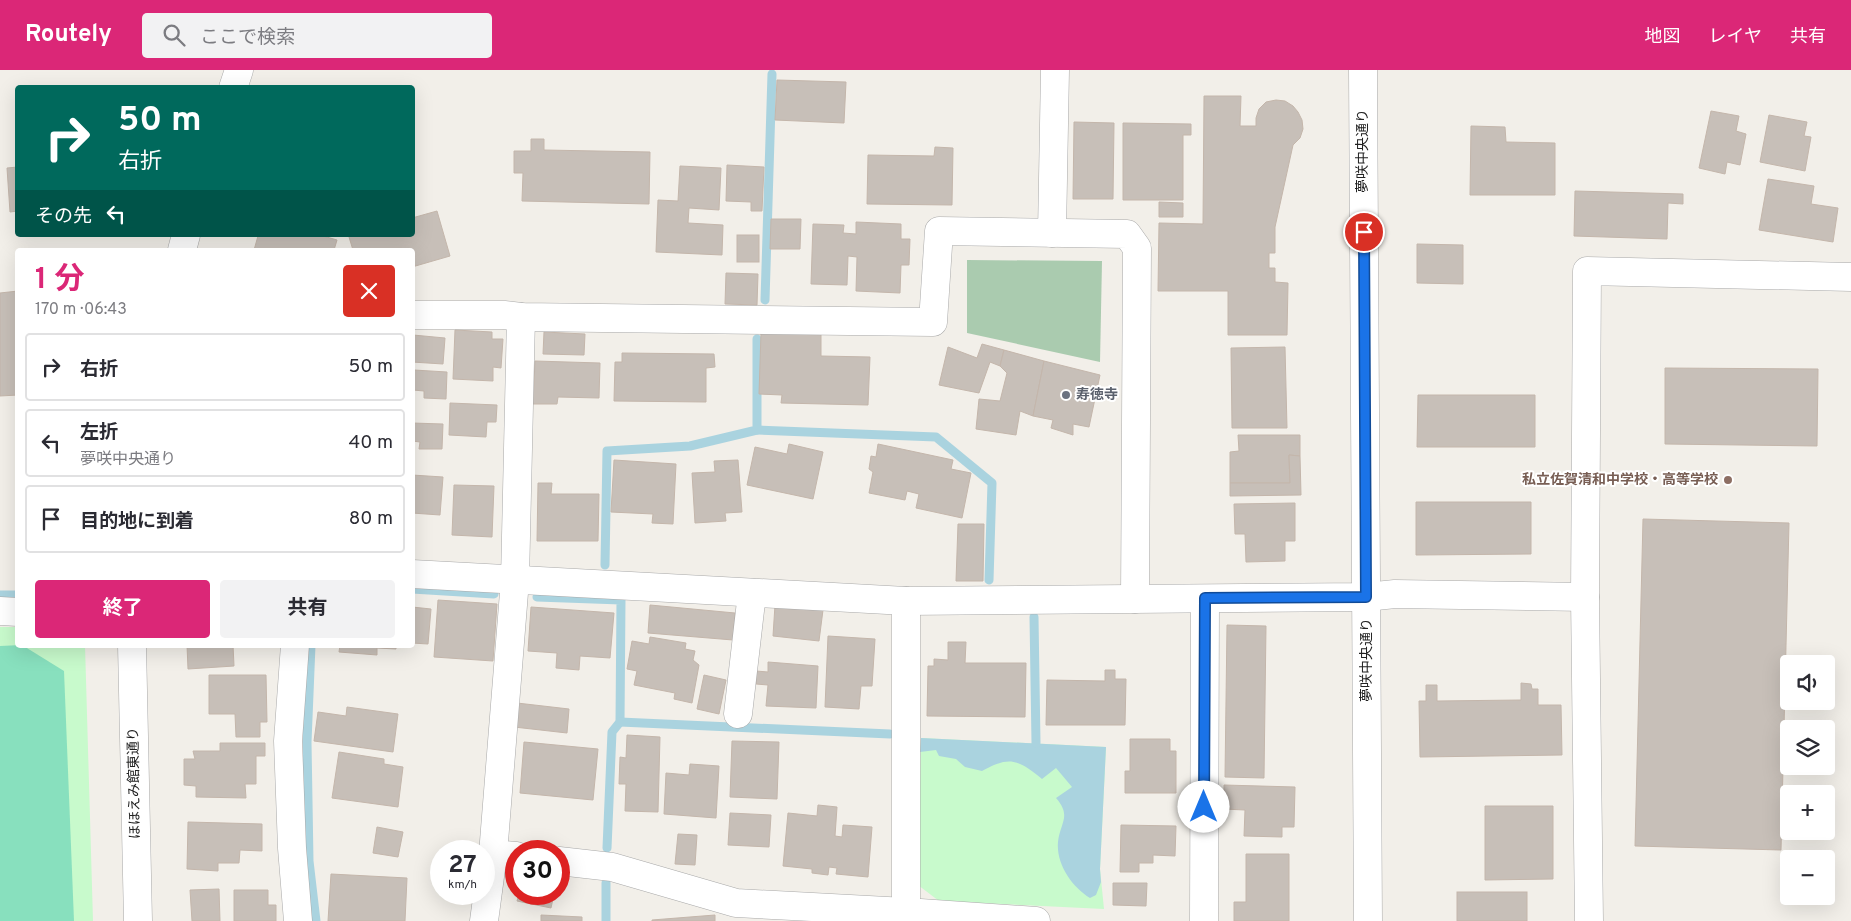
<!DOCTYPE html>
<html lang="ja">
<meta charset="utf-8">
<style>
:root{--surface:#fff;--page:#f2f2f3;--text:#2b2b33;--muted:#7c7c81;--line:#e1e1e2;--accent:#db2777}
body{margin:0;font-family:Overpass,"Noto Sans JP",sans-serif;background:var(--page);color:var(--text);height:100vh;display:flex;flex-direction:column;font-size:19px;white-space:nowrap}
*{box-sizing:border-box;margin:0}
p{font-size:16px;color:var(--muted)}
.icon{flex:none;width:28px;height:28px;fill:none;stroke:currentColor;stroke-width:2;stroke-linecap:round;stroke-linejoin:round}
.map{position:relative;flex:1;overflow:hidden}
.sheet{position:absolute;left:15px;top:178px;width:400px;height:400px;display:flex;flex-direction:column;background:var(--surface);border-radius:5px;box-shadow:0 5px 20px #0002}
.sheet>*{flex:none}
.top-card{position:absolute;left:15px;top:15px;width:400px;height:152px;border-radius:5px;box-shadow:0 5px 20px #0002;background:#00695c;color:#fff;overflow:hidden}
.fabs{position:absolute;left:1780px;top:585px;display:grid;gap:10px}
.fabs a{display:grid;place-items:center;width:55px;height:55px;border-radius:5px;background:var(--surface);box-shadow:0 5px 20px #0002;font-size:25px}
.speed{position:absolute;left:430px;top:770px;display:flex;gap:10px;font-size:25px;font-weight:700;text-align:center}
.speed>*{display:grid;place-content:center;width:65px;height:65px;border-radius:50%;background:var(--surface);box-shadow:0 5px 20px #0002;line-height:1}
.speed small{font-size:12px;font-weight:400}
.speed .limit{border:8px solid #d22;background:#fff;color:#111}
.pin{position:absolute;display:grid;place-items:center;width:42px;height:42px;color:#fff;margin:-21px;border:2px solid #fff;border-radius:50%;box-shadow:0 1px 5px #0007}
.me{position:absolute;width:55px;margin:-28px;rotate:0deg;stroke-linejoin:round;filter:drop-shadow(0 0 4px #0008)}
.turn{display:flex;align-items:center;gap:18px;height:105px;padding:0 20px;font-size:22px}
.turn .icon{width:65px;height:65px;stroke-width:2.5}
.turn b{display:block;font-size:35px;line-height:42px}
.then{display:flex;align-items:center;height:48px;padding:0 20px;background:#0003;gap:10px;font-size:19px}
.round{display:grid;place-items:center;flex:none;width:52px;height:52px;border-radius:5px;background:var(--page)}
.overview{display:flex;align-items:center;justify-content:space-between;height:85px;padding:0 20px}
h1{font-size:30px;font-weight:700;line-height:38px;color:var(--accent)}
.button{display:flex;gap:10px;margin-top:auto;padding:10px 20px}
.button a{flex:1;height:58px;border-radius:5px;background:var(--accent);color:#fff;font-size:20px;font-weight:700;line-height:58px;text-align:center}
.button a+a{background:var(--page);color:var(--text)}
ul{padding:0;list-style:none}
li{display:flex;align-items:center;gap:15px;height:68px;margin:0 10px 8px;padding:0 10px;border:2px solid var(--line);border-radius:5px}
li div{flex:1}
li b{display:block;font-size:19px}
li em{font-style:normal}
header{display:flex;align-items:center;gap:30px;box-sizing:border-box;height:70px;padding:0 25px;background:var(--accent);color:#fff}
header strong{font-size:24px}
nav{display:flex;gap:28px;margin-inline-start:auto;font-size:18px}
.search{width:350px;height:45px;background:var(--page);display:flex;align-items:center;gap:12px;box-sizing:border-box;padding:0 18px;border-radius:5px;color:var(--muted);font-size:19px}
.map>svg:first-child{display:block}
.cemetery{fill:#aacbaf}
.park{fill:#c8facc}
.pitch{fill:#88e0be}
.water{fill:#aad3df}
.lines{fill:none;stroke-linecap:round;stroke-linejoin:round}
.stream{stroke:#aad3df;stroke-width:9}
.building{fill:#c7bfb8;stroke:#c4b6ab}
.minor-casing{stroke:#a9a9a9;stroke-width:29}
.tertiary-casing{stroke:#a9a9a9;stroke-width:29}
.minor{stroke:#fff;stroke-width:28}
.tertiary{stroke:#fff;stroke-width:28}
.route-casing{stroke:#114b97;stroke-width:12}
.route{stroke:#1a73e8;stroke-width:9}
.worship-dot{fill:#6b7280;stroke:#fff;stroke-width:2}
.education-dot{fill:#8d6e63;stroke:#fff;stroke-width:2}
.labels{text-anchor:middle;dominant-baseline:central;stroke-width:4;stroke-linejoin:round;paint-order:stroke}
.street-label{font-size:14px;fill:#222;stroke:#fff}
.worship-label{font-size:14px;font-weight:bold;fill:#5b616d;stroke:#fff;text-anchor:start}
.education-label{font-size:14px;font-weight:bold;fill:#785e54;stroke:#fff;text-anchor:end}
</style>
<header>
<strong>Routely</strong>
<div class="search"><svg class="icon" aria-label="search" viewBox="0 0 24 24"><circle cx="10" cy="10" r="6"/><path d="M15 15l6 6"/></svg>ここで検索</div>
<nav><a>地図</a><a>レイヤ</a><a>共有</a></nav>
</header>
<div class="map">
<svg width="1851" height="851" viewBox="0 0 1851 851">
<rect width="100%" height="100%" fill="#f2efe9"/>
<polygon class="cemetery" points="967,190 1102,191 1100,292 967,263"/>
<g class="park">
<polygon points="0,557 17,557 18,575 85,575 93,851 0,851"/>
<polygon points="921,668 1106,677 1100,799 1104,839 939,831 918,815"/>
</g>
<polygon class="pitch" points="22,575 64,601 74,851 0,851 0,576"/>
<path class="water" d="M921 668 1106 677 1100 799 1101 812 1096 825 1090 828C1072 817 1056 794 1058 772 1060 753 1072 746 1056 728L1072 717 1056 698 1042 709C1018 689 1009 686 982 701L965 697 956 689 939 686 936 680 920 682Z"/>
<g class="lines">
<g class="stream">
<polyline points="765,230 772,4"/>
<polyline points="757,360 936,367 992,413 989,510"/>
<polyline points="605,495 607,381 690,376 757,360 757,269"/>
<polyline points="412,519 494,524"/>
<polyline points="0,525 18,525"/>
<polyline points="537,527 621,530 620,652 612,662 607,778"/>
<polyline points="1034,547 1036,673"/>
<polyline points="311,575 307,672 309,791 316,851"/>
<polyline points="620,652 890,664"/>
<polyline points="606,813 606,851"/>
</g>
</g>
<g class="building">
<polygon points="777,10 846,12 844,53 775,50"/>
<polygon points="1204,26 1241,26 1240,56 1256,56 1256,48 1259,39 1266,32 1276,30 1285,31 1293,36 1298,42 1302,50 1303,59 1300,68 1293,75 1275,157 1275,183 1269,183 1269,198 1275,198 1275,212 1288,213 1287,265 1228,265 1228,221 1158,221 1159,153 1203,154"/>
<polygon points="1711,41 1739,46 1736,61 1746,64 1740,95 1727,92 1725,104 1699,98"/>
<polygon points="1769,45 1807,52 1804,66 1811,67 1805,101 1760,92"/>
<polygon points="1074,52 1114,53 1113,129 1073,129"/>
<polygon points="1123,53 1191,54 1191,65 1183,65 1183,130 1123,130"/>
<polygon points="1471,56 1505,57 1506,72 1555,73 1555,125 1470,125"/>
<polygon points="531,69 544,69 544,80 650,82 649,134 522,131 523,103 514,103 514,81 531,81"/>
<polygon points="935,77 953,78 952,135 867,134 868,85 934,86"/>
<polygon points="727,95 764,97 762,141 751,141 751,132 726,131"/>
<polygon points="680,96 721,98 719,140 689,138 688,153 723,155 722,185 656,182 658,130 678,131"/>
<polygon points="18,97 18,141 10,142 7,98"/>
<polygon points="1768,109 1814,116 1811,134 1838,138 1833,172 1759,160"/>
<polygon points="1575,121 1683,124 1683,134 1668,133 1667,169 1574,166"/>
<polygon points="1159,132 1183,133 1183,147 1159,147"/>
<polygon points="437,141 450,186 412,197 412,180 353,180 349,167 355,165 412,165 412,148"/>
<polygon points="771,149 801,149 800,179 770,179"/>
<polygon points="856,152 901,154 901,169 910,169 909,195 901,195 900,223 856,221 857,187 848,186 847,215 811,214 813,154 844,155 843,163 856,164"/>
<polygon points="255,165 320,165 337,170 334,180 254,180 258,166"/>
<rect x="737" y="165" width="22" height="27"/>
<polygon points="1417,174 1463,175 1463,214 1417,213"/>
<polygon points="726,203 758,204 757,235 725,234"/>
<polygon points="18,221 18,325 0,326 0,223"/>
<polygon points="455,260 492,262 492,269 503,269 501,298 493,297 493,311 453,309"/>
<polygon points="544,262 585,264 584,285 543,284"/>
<polygon points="761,263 821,264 821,286 870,287 868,335 781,333 782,325 759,324"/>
<polygon points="413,265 445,268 443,294 412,292"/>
<polygon points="982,274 1004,280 1000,296 990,292 979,323 939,315 948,277 977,288"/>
<polygon points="1285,277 1287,358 1232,358 1231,278"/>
<polygon points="1004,280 1044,291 1033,346 1020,341 1016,365 976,359 979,329 1000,331 1007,303 1000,296"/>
<polygon points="622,283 714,284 715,297 706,298 706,332 614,331 615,292 622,292"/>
<polygon points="535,291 600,293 599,328 558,327 557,334 533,334"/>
<polygon points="1044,291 1100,305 1089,357 1073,354 1073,365 1051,358 1053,350 1033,346"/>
<polygon points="1665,298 1818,299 1817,376 1665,374"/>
<polygon points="414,300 447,302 446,329 424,328 424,321 413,320"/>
<polygon points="1418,325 1535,325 1535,377 1417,377"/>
<polygon points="450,333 497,335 496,352 487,352 486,367 449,365"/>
<polygon points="412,353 443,354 442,379 419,379 420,372 412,371"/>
<polygon points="1238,365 1300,365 1300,386 1289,385 1290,413 1230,413 1230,382 1239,381"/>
<polygon points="789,374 823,382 813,429 747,415 755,377 787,384"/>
<polygon points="878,374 953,390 951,399 971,403 962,448 916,438 919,424 907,421 905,430 869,423 873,402 869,399 871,386 876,387"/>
<polygon points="1289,385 1300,386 1301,425 1230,426 1230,413 1290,413"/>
<polygon points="614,390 676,394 673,454 652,453 653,444 611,442"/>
<polygon points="738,390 742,442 725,443 726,451 695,453 692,403 715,402 714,391"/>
<polygon points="412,405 443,407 440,445 412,443"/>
<polygon points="538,413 552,413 551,424 599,424 598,471 537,471"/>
<polygon points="454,415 494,416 492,467 452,465"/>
<polygon points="1416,432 1531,432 1531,484 1416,485"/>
<polygon points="1295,433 1295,471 1285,471 1285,491 1246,492 1245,464 1235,464 1234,434"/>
<polygon points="1643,449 1789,453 1781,780 1635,776"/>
<polygon points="958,454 984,454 983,511 956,511"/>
<polygon points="438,530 497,534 493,591 434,587"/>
<polygon points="650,535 735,543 733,570 648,563"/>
<polygon points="775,535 823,540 819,571 773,566"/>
<polygon points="412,537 431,539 428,574 412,573"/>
<polygon points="531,537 614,543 610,588 580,586 579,600 556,598 557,583 528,581"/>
<polygon points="1227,555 1266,556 1264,708 1225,707"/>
<polygon points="828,566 875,569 872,616 861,616 859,639 825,637"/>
<polygon points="650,567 686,573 685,579 695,581 693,590 699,595 692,633 674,629 675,623 634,615 637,601 627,599 632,571 649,574"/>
<polygon points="948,572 966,572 965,593 1026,593 1025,647 927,646 928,596 934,596 934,589 948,590"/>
<polygon points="187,575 233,575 234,596 188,599"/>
<polygon points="335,575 396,575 396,579 377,578 377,585 339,582 340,575"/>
<polygon points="768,592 818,596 816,638 766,636 768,615 756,614 756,601 768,602"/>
<polygon points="1105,600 1115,600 1115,609 1126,609 1125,655 1046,655 1047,610 1105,611"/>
<polygon points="209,605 266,605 267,652 260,652 260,667 236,667 235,644 209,644"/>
<polygon points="704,605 726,610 719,644 697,639"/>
<polygon points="1521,613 1531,614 1532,619 1538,619 1538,635 1561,635 1562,685 1420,687 1419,631 1426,631 1426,615 1437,615 1437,631 1521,630"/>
<polygon points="517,633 569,639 567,663 514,657"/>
<polygon points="347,637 398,644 393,682 314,671 318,642 346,646"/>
<polygon points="627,665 660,667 658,742 625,741 626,714 619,714 620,687 626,688"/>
<polygon points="1130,669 1170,669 1170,681 1176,681 1176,723 1125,723 1125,701 1130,701"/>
<polygon points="732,671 779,672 777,729 730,727"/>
<polygon points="524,672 598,679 593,730 520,723"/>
<polygon points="220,673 265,673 265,686 256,686 256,714 245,714 246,728 196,727 196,716 184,715 184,689 195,689 193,681 220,681"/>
<polygon points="339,682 384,689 384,694 403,697 398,737 332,728"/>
<polygon points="690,694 719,696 716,748 664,744 666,703 689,705"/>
<polygon points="1224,715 1295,717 1294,757 1282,757 1282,767 1244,766 1245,740 1224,739"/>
<polygon points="818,735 837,737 835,766 842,767 843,755 872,757 868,807 836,804 837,798 829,797 828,805 812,803 812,799 783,796 788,743 817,746"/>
<polygon points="1485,736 1553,736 1553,809 1485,810"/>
<polygon points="730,743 771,745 769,777 728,775"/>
<polygon points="188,752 262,754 262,781 240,780 239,793 218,793 218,801 187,799"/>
<polygon points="1121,755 1176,756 1175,786 1153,785 1153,793 1139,793 1139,802 1120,802"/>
<polygon points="377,757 403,762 398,787 373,783"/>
<polygon points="678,764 697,765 695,795 675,794"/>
<polygon points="1246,784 1289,784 1289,851 1234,851 1234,832 1246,832"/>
<polygon points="331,804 407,808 405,851 328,851"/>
<polygon points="1113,813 1147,813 1146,836 1113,835"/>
<polygon points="219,819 220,851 192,851 190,820"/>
<polygon points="234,820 268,820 268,835 276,835 276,851 234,851"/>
<rect x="1457" y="822" width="70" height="29"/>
<polygon points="519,824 554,824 551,838 517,831"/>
<polygon points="541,845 582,847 582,851 541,851"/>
<polygon points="715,845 715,851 652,851 652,850"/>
</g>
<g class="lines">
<defs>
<g id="minor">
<polyline points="1052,163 1055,0"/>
<polyline points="412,245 504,245 521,247 933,252 939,161 1127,164 1137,178 1135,529"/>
<polyline points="412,504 906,531 1366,527 1395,524 1585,527"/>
<polyline points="906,531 906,851"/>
<polyline points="0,541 18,542"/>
<polyline points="295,575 288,671 292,778 298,851"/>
<polyline points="738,644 752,523"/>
<polyline points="493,784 516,786"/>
<polyline points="559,791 612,797 736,833 906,842 1036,851"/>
<polyline points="484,851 493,784 515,510 521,247"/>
<polyline points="1204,851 1205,529"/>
<polyline points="1589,851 1585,527 1587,201 1851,207"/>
</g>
<g id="tertiary">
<polyline points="1363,0 1368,851"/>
<polyline points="233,18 239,0"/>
<polyline points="182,180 186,165"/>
<polyline points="132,575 138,851"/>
</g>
</defs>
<use href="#minor" class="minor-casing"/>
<use href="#tertiary" class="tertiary-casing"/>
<use href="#minor" class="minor"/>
<use href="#tertiary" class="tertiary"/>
</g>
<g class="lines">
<defs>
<polyline id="route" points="1204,737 1205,528 1366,527 1364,162"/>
</defs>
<use href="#route" class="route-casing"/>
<use href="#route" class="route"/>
</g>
<circle class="worship-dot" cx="1066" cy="325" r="5"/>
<circle class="education-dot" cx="1728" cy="410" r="5"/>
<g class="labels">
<g class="street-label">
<text transform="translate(1363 81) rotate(-90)">夢咲中央通り</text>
<text transform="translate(1367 590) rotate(-90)">夢咲中央通り</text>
<text transform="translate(135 713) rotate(-91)">ほほえみ館東通り</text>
</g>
<g class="worship-label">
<text x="1076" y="325">寿徳寺</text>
</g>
<g class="education-label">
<text x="1718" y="410">私立佐賀清和中学校・高等学校</text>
</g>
</g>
</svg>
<div class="fabs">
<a><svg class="icon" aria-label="sound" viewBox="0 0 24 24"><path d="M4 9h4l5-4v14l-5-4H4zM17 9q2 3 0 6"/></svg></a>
<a><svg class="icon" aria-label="layers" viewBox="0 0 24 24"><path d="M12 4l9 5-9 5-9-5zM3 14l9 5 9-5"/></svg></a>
<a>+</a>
<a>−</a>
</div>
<div class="speed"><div>27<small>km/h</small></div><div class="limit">30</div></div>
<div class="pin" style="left:1364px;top:162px;background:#d93025"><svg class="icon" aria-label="arrive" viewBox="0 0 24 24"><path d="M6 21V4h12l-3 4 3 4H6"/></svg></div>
<svg class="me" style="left:1204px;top:737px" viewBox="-20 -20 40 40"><circle r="19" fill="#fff"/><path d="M0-13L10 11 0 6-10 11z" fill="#1a73e8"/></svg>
<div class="top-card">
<div class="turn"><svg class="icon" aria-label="right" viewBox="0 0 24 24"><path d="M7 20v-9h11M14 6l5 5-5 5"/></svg><div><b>50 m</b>右折</div></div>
<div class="then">その先<svg class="icon" aria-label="left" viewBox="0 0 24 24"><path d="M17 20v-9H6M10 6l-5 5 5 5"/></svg></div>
</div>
<section class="sheet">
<div class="overview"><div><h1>1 分</h1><p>170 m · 06:43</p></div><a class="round" style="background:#d93025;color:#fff"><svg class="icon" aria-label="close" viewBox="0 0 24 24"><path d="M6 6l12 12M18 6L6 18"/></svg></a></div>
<ul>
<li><svg class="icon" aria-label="right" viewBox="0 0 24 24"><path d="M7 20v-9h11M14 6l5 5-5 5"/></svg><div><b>右折</b></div><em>50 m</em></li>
<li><svg class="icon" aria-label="left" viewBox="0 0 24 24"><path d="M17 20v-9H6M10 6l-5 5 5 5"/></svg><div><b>左折</b><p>夢咲中央通り</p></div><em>40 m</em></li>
<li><svg class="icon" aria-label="arrive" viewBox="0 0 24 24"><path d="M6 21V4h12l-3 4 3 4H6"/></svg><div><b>目的地に到着</b></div><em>80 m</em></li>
</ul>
<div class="button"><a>終了</a><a>共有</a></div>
</section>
</div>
